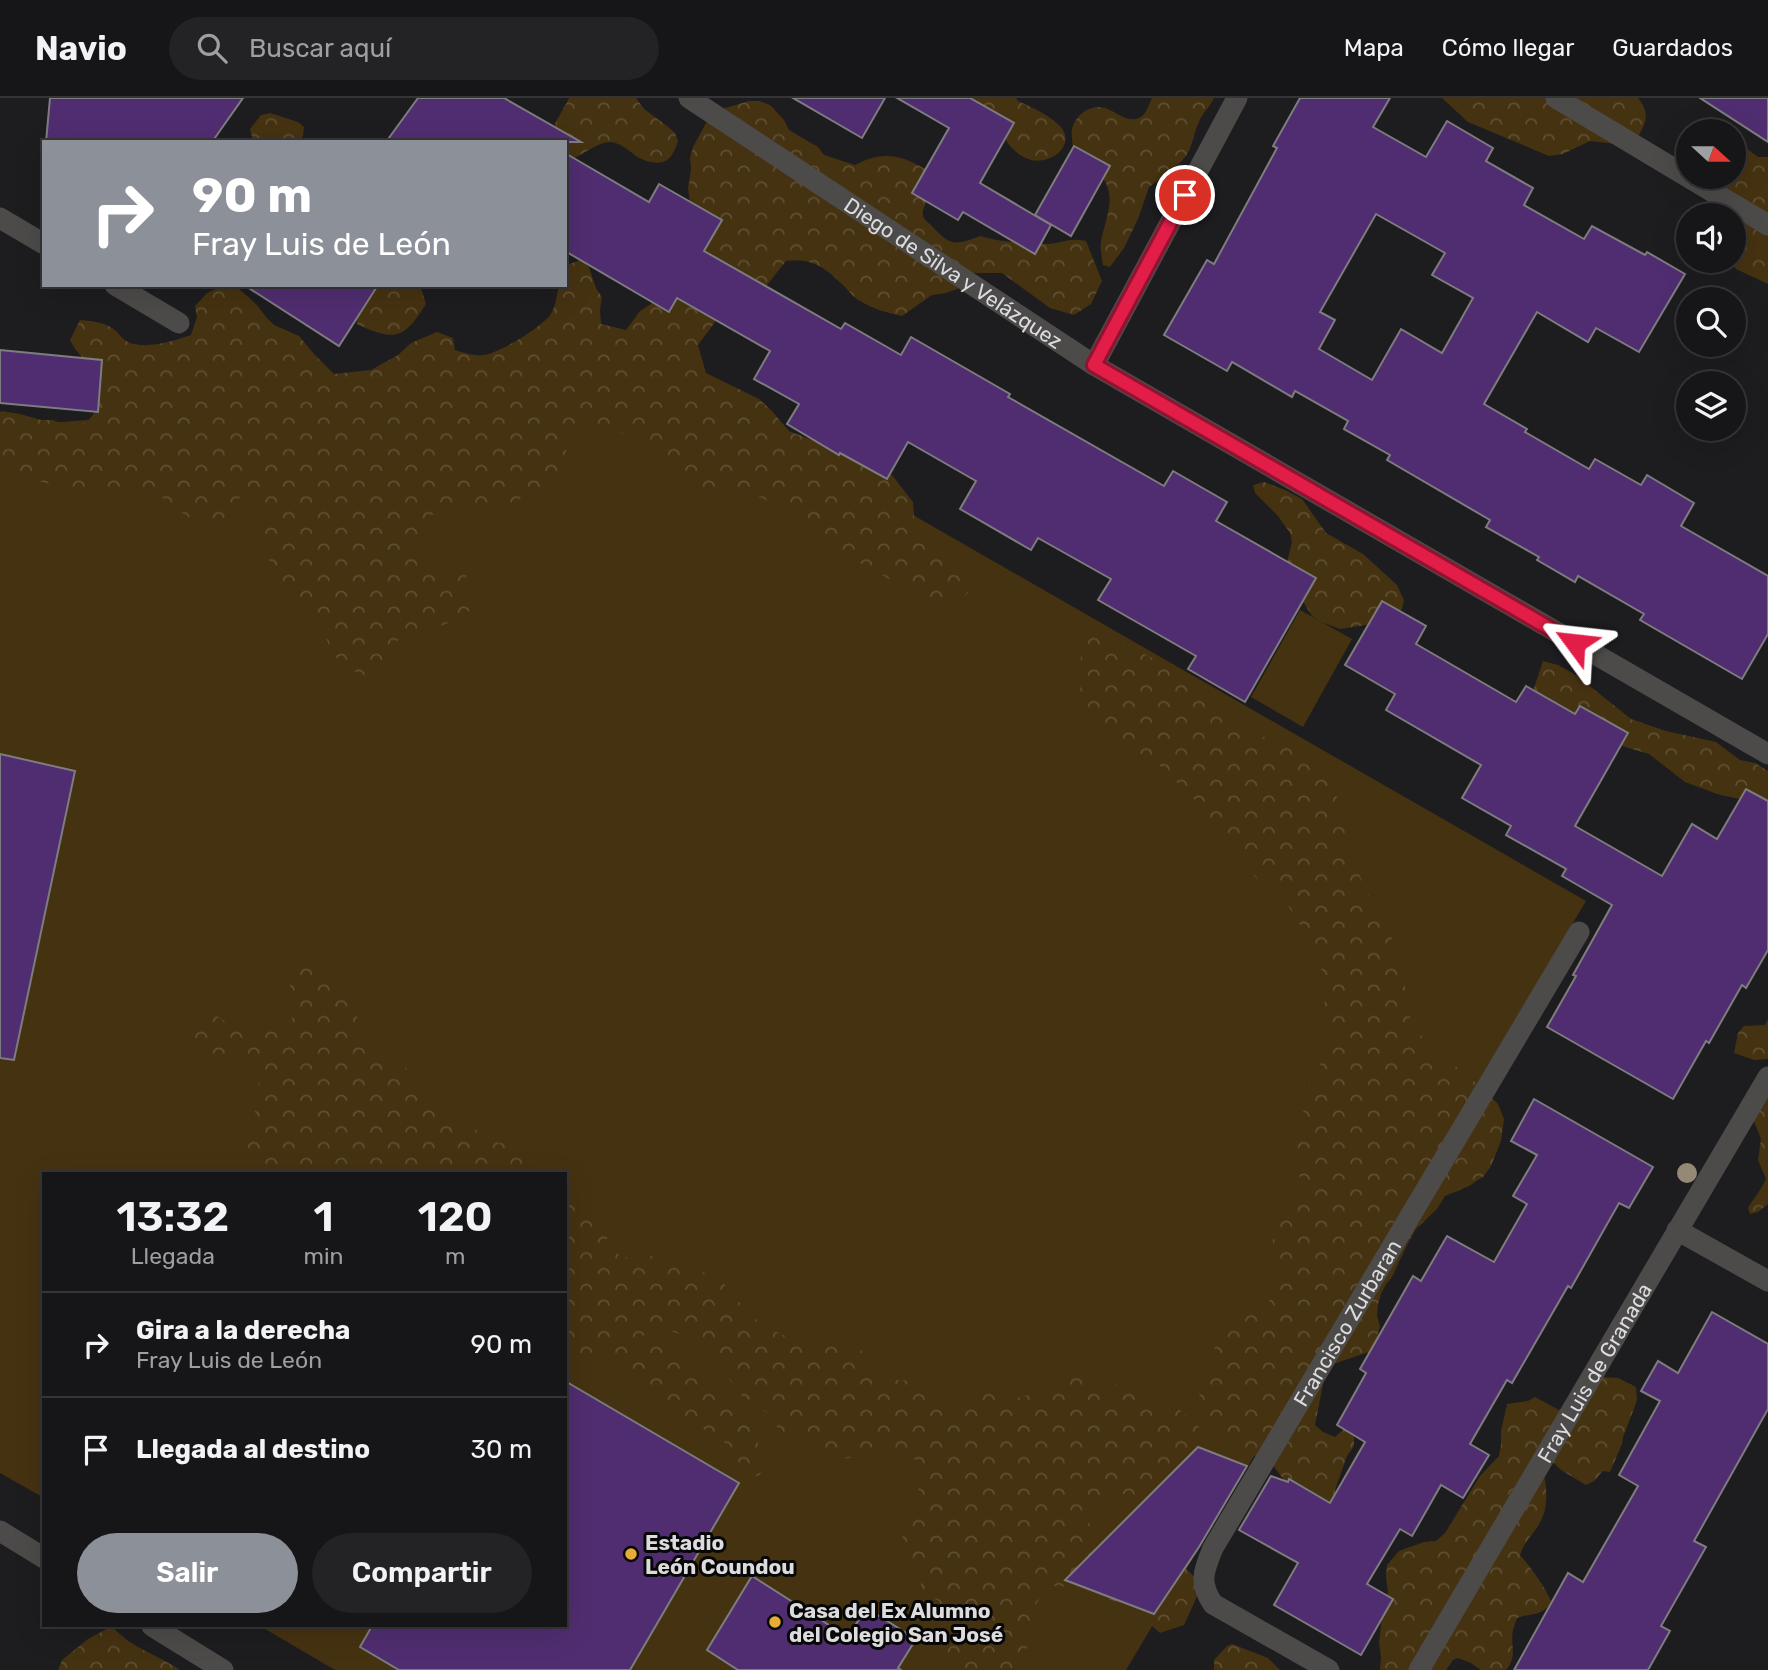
<!DOCTYPE html>
<html lang="es">
<meta charset="utf-8">
<style>
:root{--surface:#161517;--page:#232224;--text:#f1f3f6;--muted:#9e9fa1;--line:#353436;--accent:#8c9099}
body{margin:0;font-family:Rubik,sans-serif;background:var(--page);color:var(--text);height:100vh;display:flex;flex-direction:column;font-size:26px;white-space:nowrap}
*{box-sizing:border-box;margin:0}
p{font-size:23px;color:var(--muted)}
.icon{flex:none;width:38px;height:38px;fill:none;stroke:currentColor;stroke-width:2;stroke-linecap:round;stroke-linejoin:round}
.map{position:relative;flex:1;overflow:hidden}
.drawer{position:absolute;left:42px;top:1074px;width:525px;height:455px;display:flex;flex-direction:column;background:var(--surface);border-radius:0px;box-shadow:0 7px 28px #0002,0 0 0 2px var(--line)}
.drawer>*{flex:none}
.banner{position:absolute;left:42px;top:42px;width:525px;height:147px;border-radius:0px;box-shadow:0 7px 28px #0002,0 0 0 2px var(--line);background:#8c9099;color:#fff;overflow:hidden}
.needle{width:46px;rotate:111deg}
.buttons{position:absolute;left:1676px;top:21px;display:grid;gap:14px}
.buttons a{display:grid;place-items:center;width:70px;height:70px;border-radius:50%;background:var(--surface);box-shadow:0 7px 28px #0002,0 0 0 2px var(--line);font-size:35px}
.pin{position:absolute;display:grid;place-items:center;width:60px;height:60px;color:#fff;margin:-30px;border:4px solid #fff;border-radius:50%;box-shadow:0 2px 7px #0007}
.me{position:absolute;width:77px;margin:-38px;rotate:300deg;stroke-linejoin:round;filter:drop-shadow(0 0 5px #0008)}
.turn{display:flex;align-items:center;gap:24px;height:147px;padding:0 35px;font-size:32px}
.turn .icon{width:91px;height:91px;stroke-width:2.5}
.turn b{display:block;font-size:49px;line-height:60px}
.eta{display:flex;justify-content:space-evenly;align-items:center;height:119px;text-align:center}
.eta b{font-size:42px;font-weight:600;line-height:49px}
.primary-button{display:flex;gap:14px;margin-top:auto;padding:14px 35px}
.primary-button a{flex:1;height:80px;border-radius:42px;background:var(--accent);color:#fff;font-size:28px;font-weight:600;line-height:80px;text-align:center}
.primary-button a+a{background:var(--page);color:var(--text)}
ul{padding:0;list-style:none}
li{display:flex;align-items:center;gap:21px;height:105px;padding:0 35px;border-top:2px solid var(--line)}
li div{flex:1}
li b{display:block;font-size:26px}
li em{font-style:normal}
header{display:flex;align-items:center;gap:42px;box-sizing:border-box;height:98px;padding:0 35px;background:var(--surface);border-bottom:2px solid var(--line)}
header strong{font-size:33px}
nav{display:flex;gap:38px;margin-inline-start:auto;font-size:24px}
.search{width:490px;height:63px;background:var(--page);display:flex;align-items:center;gap:18px;box-sizing:border-box;padding:0 24px;border-radius:38px;color:var(--muted);font-size:26px}
.map>svg:first-child{display:block}
.grass{fill:#453211}
.forest{fill:url(#forest-crowns)}
.building{fill:#502d70;stroke:#7d7c7f;stroke-width:2;fill-rule:evenodd}
.lines{fill:none;stroke-linecap:round;stroke-linejoin:round}
.minor{stroke:#4c4b4a;stroke-width:21}
.tertiary{stroke:#4c4b4a;stroke-width:21}
.tree{fill:#958874}
.route-casing{stroke:#92132f;stroke-width:18}
.route{stroke:#e11d48;stroke-width:12}
.poi-dot{fill:#e8ab37;stroke:#070708;stroke-width:2.5}
.labels{text-anchor:middle;dominant-baseline:central;stroke-width:6;stroke-linejoin:round;paint-order:stroke}
.street-label{font-size:21px;fill:#dcdbdd;stroke:#070708}
.poi-label{font-size:21px;font-weight:bold;fill:#dcdbdd;stroke:#070708;text-anchor:start}
</style>
<header>
<strong>Navio</strong>
<div class="search"><svg class="icon" aria-label="search" viewBox="0 0 24 24"><circle cx="10" cy="10" r="6"/><path d="M15 15l6 6"/></svg>Buscar aquí</div>
<nav><a>Mapa</a><a>Cómo llegar</a><a>Guardados</a></nav>
</header>
<div class="map">
<svg width="1768" height="1572" viewBox="0 0 1768 1572">
<defs>
<pattern id="forest-crowns" width="20" height="18" patternUnits="userSpaceOnUse" patternTransform="scale(1.75)"><rect width="20" height="18" fill="#453211"/><path d="M2 6a3 3 0 1 1 6 0M12 15a3 3 0 1 1 6 0" fill="none" stroke="#5f4f33"/></pattern>
</defs>
<rect width="100%" height="100%" fill="#1d1c1f"/>
<g class="grass">
<polygon points="648,265 1586,803 1126,1572 335,1572 260,1528 565,1528 565,1076 44,1076 44,1400 0,1375 0,329 320,303"/>
<polygon points="1300,512 1352,541 1303,629 1251,599"/>
</g>
<g class="forest">
<path d="M569 0H636L644 11 667 28 675 35 678 43C676 49 673 58 667 62 658 68 644 63 636 58 628 52 622 46 612 44 598 43 584 57 571 61L565 57V44L553 31C557 20 564 11 569 0Z"/>
<path d="M951 0H1016L1018 3C1033 10 1048 16 1060 28 1077 47 1051 67 1031 62 1021 59 1011 51 1006 42 1002 36 1005 38 1000 34 985 21 967 11 951 0Z"/>
<path d="M1152 0H1214C1210 9 1202 15 1199 24 1195 32 1193 42 1190 51 1181 69 1165 77 1149 89L1138 121 1124 150 1110 169 1103 167C1102 160 1100 152 1101 144 1104 124 1118 99 1102 79 1094 70 1082 61 1073 53 1073 46 1071 38 1072 31 1076 16 1091 6 1105 10 1115 13 1125 23 1136 21 1146 19 1148 8 1152 0Z"/>
<path d="M1442 0H1638C1654 19 1642 30 1633 48L1590 43 1563 56 1549 58 1468 24Z"/>
<path d="M749 3H759L770 7 784 22 789 32 818 49 824 57 855 67C881 53 900 56 925 71 926 81 929 94 926 104 924 110 921 114 924 120 925 122 931 127 932 128 951 149 955 147 980 138 998 143 1012 145 1030 144 1036 144 1041 146 1047 146 1062 145 1070 139 1086 143L1102 183 1091 206 1074 217 1050 210 1002 175H969L960 190 946 195 932 197 902 218C888 215 873 211 860 203 854 200 849 193 844 188 827 171 812 159 786 163L767 187 737 194 698 247 706 275 759 301 771 312 789 333 888 372 913 404 915 433 922 443 934 454 958 470 966 482 969 493C966 496 965 500 961 503 950 510 935 504 924 500L856 463 798 422 764 401 748 394 702 390 691 385 636 339 598 330 591 331 572 343 567 350 559 377C540 388 522 401 502 410 491 415 482 407 472 405 462 403 449 408 440 412 422 419 406 457 429 469 437 473 456 474 466 477L471 512C463 516 455 522 446 526 434 531 415 528 403 537 388 548 397 568 371 580L347 570 338 562 330 550 319 522 309 509 298 505 282 492 279 475 265 457V419L257 398C231 396 232 410 219 427L210 428 199 425 185 417 165 401 147 394 135 392 99 398 89 396 79 392 28 381 0 365V314L2 313 20 316 41 322H52L65 326 86 325 93 317 96 307 85 262 75 251 70 242 80 222C92 223 109 225 117 234 121 238 123 242 130 245 149 251 173 243 191 237L197 219 195 208 207 195 218 190 230 187 238 190 257 207 266 219 274 227 299 238 314 256 334 276 371 272 398 257 411 245 437 234 453 240 455 252C464 255 473 258 483 257 498 256 545 228 552 214 556 206 557 196 559 187H565V173L569 166 581 162 589 169 596 190 602 199 600 211 601 226 626 232 640 213 651 206 658 195 691 111 688 91 691 71 690 60 693 49 712 14Z"/>
<polygon points="270,15 298,24 304,29 303,38 299,44 253,43 250,31 261,17"/>
<polygon points="1734,41 1758,59 1768,59 1768,186 1736,171 1729,163 1734,163 1734,117 1712,117 1710,108 1693,79 1734,79"/>
<path d="M374 187H420L426 206C404 241 395 244 357 226L356 216Z"/>
<polygon points="1264,384 1285,392 1302,401 1326,435 1363,456 1397,487 1404,502 1402,511 1388,528 1372,526 1340,531 1319,523 1312,518 1302,502 1287,465 1292,444 1290,435 1278,418 1255,395 1253,387"/>
<polygon points="1092,533 1116,542 1182,575 1193,586 1204,605 1230,625 1260,638 1299,645 1316,660 1330,678 1343,718 1348,748 1365,791 1391,838 1402,869 1410,919 1431,953 1461,972 1483,991 1498,1006 1504,1021 1501,1043 1491,1068 1484,1078 1469,1088 1445,1098 1437,1111 1416,1131 1408,1145 1392,1179 1386,1186 1381,1196 1378,1206 1377,1217 1380,1229 1375,1245 1369,1254 1333,1266 1325,1276 1315,1327 1323,1334 1335,1339 1344,1331 1354,1335 1354,1348 1347,1358 1336,1389 1331,1409 1288,1391 1284,1382 1271,1365 1262,1362 1229,1343 1213,1329 1200,1300 1198,1289 1201,1278 1220,1239 1226,1214 1236,1209 1257,1210 1267,1206 1275,1194 1280,1184 1283,1173 1280,1163 1272,1144 1280,1123 1288,1105 1295,1097 1300,1082 1296,1049 1303,1025 1304,996 1332,945 1322,890 1323,875 1307,838 1279,793 1262,787 1251,774 1242,755 1215,726 1203,710 1156,664 1108,638 1093,627 1080,615 1081,546"/>
<polygon points="1543,563 1558,567 1576,577 1631,621 1666,633 1716,644 1740,662 1755,665 1768,673 1768,714 1753,704 1717,696 1685,684 1649,656 1602,642 1532,596"/>
<path d="M311 869 345 880 353 898 360 934 406 969 413 988 421 1005 440 1017 457 1025 470 1026 483 1038 491 1042 500 1045 518 1046 526 1052 536 1067 545 1076H243L247 1065 246 1053 256 1020 254 1008 259 984 257 974 252 965 241 959H217L207 955 190 939 189 924 194 915C217 910 220 925 240 930 250 933 262 929 273 927 282 926 285 928 292 921 294 905 289 890 289 873L298 870Z"/>
<polygon points="1768,921 1768,961 1754,962 1734,955 1738,935 1744,928 1765,927"/>
<path d="M1768 995V1106L1758 1114 1750 1116 1748 1110C1754 1100 1761 1092 1766 1081L1758 1062 1761 1041 1749 1011Z"/>
<path d="M565 1094 604 1123 607 1132V1142L613 1152 624 1160 646 1156 688 1171 715 1177 734 1196 744 1211 764 1228 792 1241 841 1243 850 1246 861 1252 878 1276 896 1282 915 1283 927 1291 935 1301 946 1305H955L964 1303 991 1292 1015 1301 1035 1295 1059 1278 1069 1275 1088 1280 1094 1288 1105 1290 1124 1283 1133 1285 1159 1306 1179 1311 1196 1326 1205 1336 1169 1400C1136 1398 1101 1385 1083 1420L1093 1429 1105 1434 1122 1437 1178 1462 1198 1483V1496L1184 1527 1160 1535 1135 1513 1120 1505 1073 1490 1061 1488H1050C1023 1515 1029 1538 1026 1572H951L948 1568 942 1550 940 1538 942 1526 938 1502 926 1499 916 1474 905 1462 901 1451 903 1435 919 1390 922 1378 918 1365 906 1352 891 1348 865 1353 854 1359 842 1361 818 1352 782 1336 769 1317 754 1304 743 1299 699 1243 659 1229 641 1239 639 1250 622 1262C607 1256 607 1263 594 1265 585 1266 574 1258 567 1254L565 1252Z"/>
<path d="M653 1244 682 1251 695 1270 703 1273C706 1285 712 1299 723 1306 727 1309 733 1310 737 1313 752 1323 764 1356 764 1372L758 1378H749L743 1371 730 1350 722 1342 716 1337 691 1325 633 1283C626 1270 630 1263 644 1261Z"/>
<path d="M1600 1279 1618 1280 1636 1289 1637 1301 1635 1308 1623 1339 1622 1346 1610 1374 1603 1373 1594 1383 1586 1387 1561 1372 1552 1363 1542 1368C1547 1388 1550 1409 1538 1428 1531 1438 1524 1445 1520 1457 1531 1470 1544 1487 1551 1503 1545 1518 1531 1515 1517 1520 1516 1524 1514 1528 1513 1532 1510 1548 1518 1558 1506 1572H1481L1471 1565 1458 1560 1453 1562 1446 1572H1380L1381 1559 1379 1545 1382 1519 1388 1494 1386 1480 1387 1467 1399 1453 1424 1444 1436 1443 1445 1435 1480 1378 1499 1358 1501 1347V1333L1507 1306 1528 1303 1535 1299 1559 1312 1575 1302Z"/>
<path d="M112 1528C130 1550 157 1556 180 1572H58L62 1562 88 1541Z"/>
<polygon points="1232,1546 1268,1560 1280,1572 1214,1572 1214,1562 1227,1548"/>
</g>
<g class="building">
<polygon points="50,0 243,0 212,44 46,44"/>
<polygon points="418,0 504,0 581,44 386,44"/>
<polygon points="793,0 885,0 862,40"/>
<polygon points="897,0 970,0 1014,25 980,85 1051,127 1035,156 963,114 958,122 912,95 949,30"/>
<path d="M1300 0H1390L1373 29 1426 59 1447 23 1493 50 1486 63 1533 90 1524 107 1584 141 1592 128 1645 157 1647 154 1685 176 1639 254 1596 230 1588 244 1537 214 1484 306 1527 331 1525 334 1589 371 1595 361 1641 387 1647 377 1694 405 1681 428 1768 478V536L1742 581 1640 522 1644 516 1578 478 1575 484 1537 462 1539 459 1486 429 1490 422 1387 362 1390 357 1344 331 1348 323 1295 293 1292 299 1232 264 1227 273 1164 237 1207 162 1214 166 1277 50 1273 48ZM1376 116 1445 155 1432 177 1473 200 1442 255 1401 231 1372 282 1319 251 1335 222 1320 214Z"/>
<polygon points="1700,0 1768,0 1768,44"/>
<polygon points="1074,48 1110,68 1071,138 1035,117"/>
<polygon points="565,55 649,104 659,86 722,122 704,153 841,231 845,225 901,257 911,239 1010,296 1008,299 1164,388 1173,373 1227,404 1216,423 1316,480 1245,604 1188,571 1196,558 1098,502 1111,481 1038,440 1031,452 960,411 976,383 908,344 887,381 840,355 839,357 787,326 799,306 754,281 770,253 677,200 669,214 565,153"/>
<polygon points="244,187 378,187 339,248"/>
<polygon points="0,252 102,262 98,314 0,305"/>
<polygon points="1382,503 1426,528 1416,546 1516,604 1526,588 1575,616 1580,608 1628,635 1575,728 1662,778 1692,726 1717,741 1746,691 1768,703 1768,852 1746,890 1742,887 1709,945 1706,943 1673,1001 1547,929 1576,878 1573,877 1612,807 1562,778 1566,771 1506,737 1511,728 1462,700 1481,667 1386,612 1395,596 1345,567"/>
<polygon points="0,656 75,673 14,962 0,960"/>
<polygon points="1534,1001 1653,1069 1629,1110 1619,1105 1571,1190 1568,1188 1512,1285 1507,1282 1470,1346 1489,1357 1463,1400 1441,1387 1412,1438 1400,1431 1367,1486 1393,1501 1361,1557 1274,1507 1298,1465 1239,1432 1271,1378 1288,1384 1289,1381 1330,1405 1365,1344 1337,1327 1366,1275 1360,1271 1413,1178 1421,1183 1447,1138 1494,1164 1527,1106 1513,1098 1537,1057 1511,1043"/>
<polygon points="1712,1214 1768,1246 1768,1311 1694,1443 1706,1449 1661,1528 1670,1533 1648,1572 1514,1572 1568,1475 1583,1484 1638,1388 1619,1377 1660,1303 1641,1293 1658,1263 1678,1275"/>
<polygon points="565,1283 739,1385 630,1572 399,1572 360,1549 372,1528 565,1528"/>
<polygon points="1198,1349 1247,1368 1199,1449 1154,1516 1065,1482"/>
<polygon points="752,1478 848,1539 866,1510 916,1541 898,1570 901,1572 738,1572 707,1552"/>
</g>
<g class="lines">
<g class="minor">
<path id="s1" d="M689 0 1094 267 1768 656"/>
<polyline points="1556,0 1768,127"/>
<polyline points="0,120 44,146"/>
<polyline points="115,187 179,225"/>
<polyline points="1094,267 1237,0"/>
<polyline points="1677,1132 1768,1183"/>
<polyline points="0,1433 44,1460"/>
<polyline points="152,1528 223,1572"/>
<path id="s2" d="M1329 1572 1213 1506C1198 1484 1204 1472 1213 1450L1579 834"/>
</g>
<path class="tertiary" id="s3" d="M1419 1572 1768 979"/>
</g>
<circle class="tree" cx="1687" cy="1075" r="10"/>
<g class="lines">
<defs>
<polyline id="route" points="1185,97 1094,267 1575,545"/>
</defs>
<use href="#route" class="route-casing"/>
<use href="#route" class="route"/>
</g>
<g class="poi-dot">
<circle cx="631" cy="1456" r="7"/>
<circle cx="775" cy="1524" r="7"/>
</g>
<g class="labels">
<g class="street-label">
<text stroke="none"><textPath href="#s1" startOffset="317">Diego de Silva y Velázquez</textPath></text>
<text stroke="none"><textPath href="#s2" startOffset="455">Francisco Zurbaran</textPath></text>
<text stroke="none"><textPath href="#s3" startOffset="345">Fray Luis de Granada</textPath></text>
</g>
<g class="poi-label">
<text x="645" y="1444">Estadio<tspan x="645" dy="24">León Coundou</tspan></text>
<text x="789" y="1512">Casa del Ex Alumno<tspan x="789" dy="24">del Colegio San José</tspan></text>
</g>
</g>
</svg>
<div class="buttons">
<a><svg class="needle" viewBox="-14 -14 28 28"><path d="M0-13l5 13h-10z" fill="#e53935"/><path d="M0 13l5-13h-10z" fill="#9e9fa1"/></svg></a>
<a><svg class="icon" aria-label="sound" viewBox="0 0 24 24"><path d="M4 9h4l5-4v14l-5-4H4zM17 9q2 3 0 6"/></svg></a>
<a><svg class="icon" aria-label="search" viewBox="0 0 24 24"><circle cx="10" cy="10" r="6"/><path d="M15 15l6 6"/></svg></a>
<a><svg class="icon" aria-label="layers" viewBox="0 0 24 24"><path d="M12 4l9 5-9 5-9-5zM3 14l9 5 9-5"/></svg></a>
</div>
<div class="pin" style="left:1185px;top:97px;background:#d93025"><svg class="icon" aria-label="arrive" viewBox="0 0 24 24"><path d="M6 21V4h12l-3 4 3 4H6"/></svg></div>
<svg class="me" style="left:1575px;top:545px" viewBox="-20 -20 40 40"><path d="M0-17L14 15 0 8-14 15z" fill="#e11d48" stroke="#fff" stroke-width="4"/></svg>
<div class="banner">
<div class="turn"><svg class="icon" aria-label="right" viewBox="0 0 24 24"><path d="M7 20v-9h11M14 6l5 5-5 5"/></svg><div><b>90 m</b>Fray Luis de León</div></div>
</div>
<section class="drawer">
<div class="eta">
<div><b>13:32</b><p>Llegada</p></div>
<div><b>1</b><p>min</p></div>
<div><b>120</b><p>m</p></div>
</div>
<ul>
<li><svg class="icon" aria-label="right" viewBox="0 0 24 24"><path d="M7 20v-9h11M14 6l5 5-5 5"/></svg><div><b>Gira a la derecha</b><p>Fray Luis de León</p></div><em>90 m</em></li>
<li><svg class="icon" aria-label="arrive" viewBox="0 0 24 24"><path d="M6 21V4h12l-3 4 3 4H6"/></svg><div><b>Llegada al destino</b></div><em>30 m</em></li>
</ul>
<div class="primary-button"><a>Salir</a><a>Compartir</a></div>
</section>
</div>
